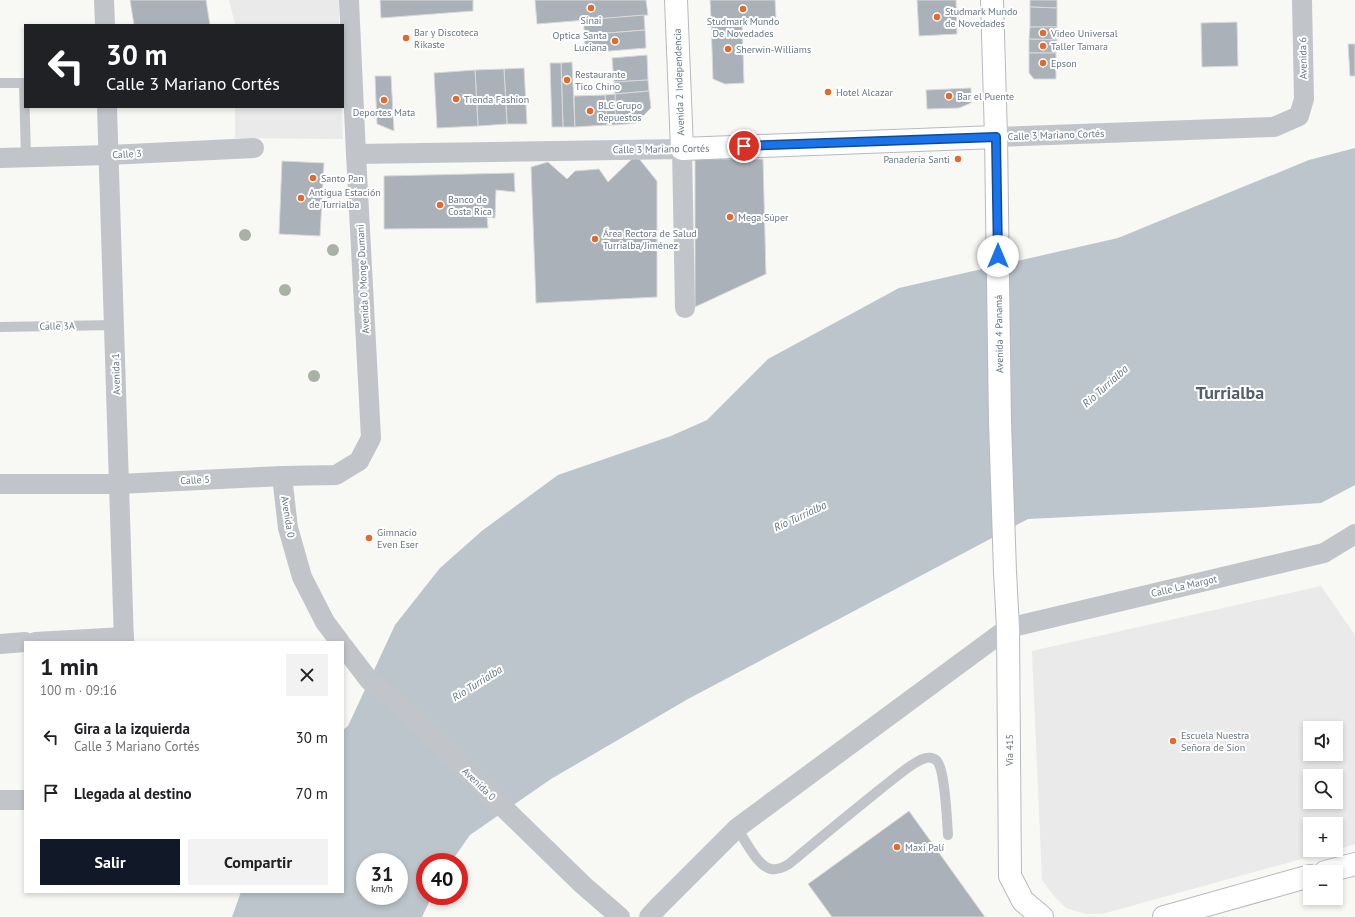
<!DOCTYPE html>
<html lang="es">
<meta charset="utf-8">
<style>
:root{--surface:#fff;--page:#f2f2f2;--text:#202124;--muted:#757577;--accent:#111827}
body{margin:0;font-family:"PT Sans",sans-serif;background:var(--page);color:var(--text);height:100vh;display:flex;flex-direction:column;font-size:15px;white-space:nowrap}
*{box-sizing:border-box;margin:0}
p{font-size:13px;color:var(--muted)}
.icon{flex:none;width:22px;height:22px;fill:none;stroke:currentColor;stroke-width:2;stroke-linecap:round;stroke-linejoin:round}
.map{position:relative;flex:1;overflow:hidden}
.panel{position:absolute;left:24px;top:641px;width:320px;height:252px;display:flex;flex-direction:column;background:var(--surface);border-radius:0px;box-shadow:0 2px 6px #0003}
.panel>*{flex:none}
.banner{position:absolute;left:24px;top:24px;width:320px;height:84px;border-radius:0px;box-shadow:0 2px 6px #0003;background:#202124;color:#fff;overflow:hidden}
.buttons{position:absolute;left:1303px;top:721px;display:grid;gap:8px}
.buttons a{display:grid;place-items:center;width:40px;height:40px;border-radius:0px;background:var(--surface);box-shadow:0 2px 6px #0003;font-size:20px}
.speed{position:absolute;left:356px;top:853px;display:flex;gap:8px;font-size:20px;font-weight:700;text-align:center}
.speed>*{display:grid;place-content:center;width:52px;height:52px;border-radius:50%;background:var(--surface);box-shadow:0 2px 6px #0003;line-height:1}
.speed small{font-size:10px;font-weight:400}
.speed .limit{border:6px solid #d22;background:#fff;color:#111}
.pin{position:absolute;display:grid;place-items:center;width:34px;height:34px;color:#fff;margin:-17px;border:2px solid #fff;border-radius:50%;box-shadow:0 1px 4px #0007}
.me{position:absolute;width:44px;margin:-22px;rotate:0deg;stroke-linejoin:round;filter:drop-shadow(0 0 3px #0008)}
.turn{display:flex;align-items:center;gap:14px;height:84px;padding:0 16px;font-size:18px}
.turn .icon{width:52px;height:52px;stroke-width:2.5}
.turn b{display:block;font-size:28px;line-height:34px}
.round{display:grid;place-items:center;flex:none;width:42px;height:42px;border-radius:0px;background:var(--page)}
.overview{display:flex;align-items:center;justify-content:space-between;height:68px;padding:0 16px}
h1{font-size:24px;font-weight:700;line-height:30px}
.primary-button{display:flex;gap:8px;margin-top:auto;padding:8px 16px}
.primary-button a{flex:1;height:46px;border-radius:0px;background:var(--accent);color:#fff;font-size:16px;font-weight:700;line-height:46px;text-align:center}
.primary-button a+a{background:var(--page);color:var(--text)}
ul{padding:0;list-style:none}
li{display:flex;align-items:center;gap:12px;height:56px;padding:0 16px}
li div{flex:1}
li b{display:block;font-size:15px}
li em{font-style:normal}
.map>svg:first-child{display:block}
.built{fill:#e9eae9;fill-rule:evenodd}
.water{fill:#bcc5cb;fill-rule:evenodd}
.building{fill:#aab1b8;stroke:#dadad8}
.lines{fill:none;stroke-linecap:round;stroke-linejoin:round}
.secondary-casing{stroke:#b6bac0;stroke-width:24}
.lane{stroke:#c1c5c9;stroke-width:10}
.street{stroke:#c1c5c9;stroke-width:20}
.secondary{stroke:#fff;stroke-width:22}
.tree{fill:#a7b2a4}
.route-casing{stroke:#114b97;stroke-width:10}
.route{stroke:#1a73e8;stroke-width:7}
.poi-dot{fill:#e16a2c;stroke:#fff;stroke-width:1.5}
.labels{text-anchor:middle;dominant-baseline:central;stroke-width:4;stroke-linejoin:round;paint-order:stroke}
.poi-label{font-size:10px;fill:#677586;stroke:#fff;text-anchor:start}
.street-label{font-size:10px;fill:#677586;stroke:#fff}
.water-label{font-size:11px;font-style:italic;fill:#637682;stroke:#fff}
.town-label{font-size:18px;font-weight:bold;fill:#555f6b;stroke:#fff}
</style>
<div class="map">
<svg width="1355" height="917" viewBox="0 0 1355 917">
<rect width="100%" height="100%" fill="#f8f8f5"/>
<g class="built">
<polygon points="229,0 339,0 339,25 235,25"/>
<polygon points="235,107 342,107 343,139 235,138"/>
<path d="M1321 586 1355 635V844L1336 850V824H1310V850H1334L1102 914H1086L1066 908 1054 896 1042 880 1032 651ZM1310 728H1336V754H1310ZM1310 776H1336V802H1310Z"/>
</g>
<path class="water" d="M1355 148V485L1321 503 1250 508 1028 519 688 699 551 779 470 835 451 862H425V896H432L422 917H232L241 892H343V730L348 726 395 625 440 568 483 530 558 475 671 436 707 420 768 359 899 288 1118 238 1309 160ZM365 862H399V896H365Z"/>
<g class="building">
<polygon points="130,0 206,0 210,25 134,25"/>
<polygon points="380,0 473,0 473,11 381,18"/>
<polygon points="535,0 646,0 648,15 537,24"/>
<polygon points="710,0 775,0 776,18 711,20"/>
<polygon points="917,0 956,0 957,34 919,36"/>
<polygon points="1030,0 1057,0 1057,8 1030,7"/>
<polygon points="1030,7 1057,8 1057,27 1030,27"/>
<polygon points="644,15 645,30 584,35 584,20"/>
<polygon points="742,19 744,83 725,84 713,79 711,20"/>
<polygon points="1237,22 1238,66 1202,67 1201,23"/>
<polygon points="1030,27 1057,27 1057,40 1029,39"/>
<polygon points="645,30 646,48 586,53 584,35"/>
<polygon points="1029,39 1057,40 1056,53 1029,53"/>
<polygon points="1348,44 1355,44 1355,76 1350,76"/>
<polygon points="1029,53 1056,53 1056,79 1034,79 1029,73"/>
<polygon points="647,55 648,80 614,82 612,58"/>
<polygon points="572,62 575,127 563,127 561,63"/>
<polygon points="550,63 561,63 563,127 552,127"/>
<polygon points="524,68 527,124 507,124 504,69"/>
<polygon points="504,69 507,124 478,126 475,70"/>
<polygon points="475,70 478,126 437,128 434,73"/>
<polygon points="375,76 391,76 394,131 377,124"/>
<polygon points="648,80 649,91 615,94 614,82"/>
<polygon points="971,88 971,103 959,108 927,109 926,90"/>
<polygon points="649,91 651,108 636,123 616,125 615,94"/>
<polygon points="615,94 616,125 607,125 605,95"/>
<polygon points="605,95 607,125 575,127 574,96"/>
<polygon points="636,155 657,181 657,297 536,303 531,167 548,162 567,179 575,171 599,169 608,182"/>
<polygon points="695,159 763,159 766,274 695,307"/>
<polygon points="282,161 324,163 320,236 279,234"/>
<polygon points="514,173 515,192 496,190 495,218 487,217 488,228 384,229 384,176"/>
<polygon points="909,811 985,917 832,917 808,884"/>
</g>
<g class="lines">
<defs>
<g id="secondary">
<polyline points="676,0 682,149 996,137"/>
<polyline points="992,0 996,137 1000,422 1005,572 1008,628 1010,876 1023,901 1042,917"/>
<polyline points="1325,872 1355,864"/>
<polyline points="1164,917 1310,876"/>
</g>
</defs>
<use href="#secondary" class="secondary-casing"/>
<g class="lane">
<polyline points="0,83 24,83 26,158"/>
<polyline points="0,327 115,325"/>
<path d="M737 828C744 838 757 866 771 869 777 870 784 867 789 864 820 838 852 812 883 787 894 779 911 763 923 759 927 757 933 757 937 761 945 770 947 821 948 835"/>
</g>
<g class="street">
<polyline points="104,0 105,25"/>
<polyline points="107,107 124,642"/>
<polyline points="996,137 1274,127 1299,116 1304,99 1302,0"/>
<polyline points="356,154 682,149 685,308"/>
<polyline points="0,158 109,155 254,148"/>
<polyline points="282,476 288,528 302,577 325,622 340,642"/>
<polyline points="0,484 119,484 282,476 336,475 359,461 371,438 356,154 349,0"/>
<polyline points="35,642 124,637"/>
<polyline points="0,644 25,642"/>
<polyline points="343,646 369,680 394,701 583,885 620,917"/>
<polyline points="0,800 25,800"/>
<polyline points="649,917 658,907 737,828 1008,628 1324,553 1355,534"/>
</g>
<use href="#secondary" class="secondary"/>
</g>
<g class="tree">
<circle cx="245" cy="235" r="6"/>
<circle cx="333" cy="250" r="6"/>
<circle cx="285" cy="290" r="6"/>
<circle cx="314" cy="376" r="6"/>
</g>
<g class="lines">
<defs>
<polyline id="route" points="744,146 996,137 998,256"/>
</defs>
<use href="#route" class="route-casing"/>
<use href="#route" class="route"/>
</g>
<g class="poi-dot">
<circle cx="591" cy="8" r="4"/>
<circle cx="743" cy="9" r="4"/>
<circle cx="937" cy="17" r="4"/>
<circle cx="1043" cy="33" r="4"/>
<circle cx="406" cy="38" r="4"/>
<circle cx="615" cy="41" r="4"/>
<circle cx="1043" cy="46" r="4"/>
<circle cx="728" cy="49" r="4"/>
<circle cx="1043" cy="63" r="4"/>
<circle cx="567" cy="80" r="4"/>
<circle cx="828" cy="92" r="4"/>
<circle cx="949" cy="96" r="4"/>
<circle cx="456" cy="99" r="4"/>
<circle cx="384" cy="100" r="4"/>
<circle cx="590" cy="111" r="4"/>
<circle cx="958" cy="159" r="4"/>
<circle cx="313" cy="178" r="4"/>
<circle cx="301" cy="198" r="4"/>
<circle cx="440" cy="205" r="4"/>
<circle cx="730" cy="217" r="4"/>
<circle cx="595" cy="239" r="4"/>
<circle cx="369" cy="538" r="4"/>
<circle cx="1173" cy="741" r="4"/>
<circle cx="897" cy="847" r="4"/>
</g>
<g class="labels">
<g class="poi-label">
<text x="945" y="11">Studmark Mundo<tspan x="945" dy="12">de Novedades</tspan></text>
<text x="591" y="20" text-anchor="middle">Sinai</text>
<text x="743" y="21" text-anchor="middle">Studmark Mundo<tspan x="743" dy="12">De Novedades</tspan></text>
<text x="414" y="32">Bar y Discoteca<tspan x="414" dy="12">Rikaste</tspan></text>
<text x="1051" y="33">Video Universal</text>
<text x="607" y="35" text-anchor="end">Optica Santa<tspan x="607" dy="12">Luciana</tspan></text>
<text x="1051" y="46">Taller Tamara</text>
<text x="736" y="49">Sherwin-Williams</text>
<text x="1051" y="63">Epson</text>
<text x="575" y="74">Restaurante<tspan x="575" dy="12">Tico Chino</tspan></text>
<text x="836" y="92">Hotel Alcazar</text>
<text x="957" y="96">Bar el Puente</text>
<text x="464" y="99">Tienda Fashion</text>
<text x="598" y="105">BLC Grupo<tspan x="598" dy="12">Repuestos</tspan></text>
<text x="384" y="112" text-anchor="middle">Deportes Mata</text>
<text x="950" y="159" text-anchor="end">Panadería Santi</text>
<text x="321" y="178">Santo Pan</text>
<text x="309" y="192">Antigua Estación<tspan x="309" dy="12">de Turrialba</tspan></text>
<text x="448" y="199">Banco de<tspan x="448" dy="12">Costa Rica</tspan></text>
<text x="738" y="217">Mega Súper</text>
<text x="603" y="233">Área Rectora de Salud<tspan x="603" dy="12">Turrialba/Jiménez</tspan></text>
<text x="377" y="532">Gimnacio<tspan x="377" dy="12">Even Eser</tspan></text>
<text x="1181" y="735">Escuela Nuestra<tspan x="1181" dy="12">Señora de Sion</tspan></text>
<text x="905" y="847">Maxi Palí</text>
</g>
<g class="street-label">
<text transform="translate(1303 58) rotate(-91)">Avenida 6</text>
<text transform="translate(679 82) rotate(-92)">Avenida 2 Independencia</text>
<text transform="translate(1056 135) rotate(-2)">Calle 3 Mariano Cortés</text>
<text transform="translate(661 149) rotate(-1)">Calle 3 Mariano Cortés</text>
<text transform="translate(127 154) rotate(-3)">Calle 3</text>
<text transform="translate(363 279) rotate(-93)">Avenida 0 Monge Dumani</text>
<text transform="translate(57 326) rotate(-1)">Calle 3A</text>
<text transform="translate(999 334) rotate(-91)">Avenida 4 Panamá</text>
<text transform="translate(116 374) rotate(-92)">Avenida 1</text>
<text transform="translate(195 480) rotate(-3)">Calle 5</text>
<text transform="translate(288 517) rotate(81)">Avenida 0</text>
<text transform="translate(1184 586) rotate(-13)">Calle La Margot</text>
<text transform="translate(1009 750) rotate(-90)">Vía 415</text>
<text transform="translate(479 784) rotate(44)">Avenida 0</text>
</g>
<g class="water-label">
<text transform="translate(1105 386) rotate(-42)">Río Turrialba</text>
<text transform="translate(800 516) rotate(-25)">Río Turrialba</text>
<text transform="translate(477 683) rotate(-32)">Río Turrialba</text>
</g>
<g class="town-label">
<text x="1230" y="392">Turrialba</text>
</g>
</g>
</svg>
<div class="buttons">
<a><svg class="icon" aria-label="sound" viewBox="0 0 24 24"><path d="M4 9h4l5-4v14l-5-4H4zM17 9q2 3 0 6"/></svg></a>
<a><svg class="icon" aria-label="search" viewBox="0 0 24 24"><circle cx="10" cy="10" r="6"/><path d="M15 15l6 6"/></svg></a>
<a>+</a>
<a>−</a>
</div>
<div class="speed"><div>31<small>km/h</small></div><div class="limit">40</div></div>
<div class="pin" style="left:744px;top:146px;background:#d93025"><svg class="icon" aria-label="arrive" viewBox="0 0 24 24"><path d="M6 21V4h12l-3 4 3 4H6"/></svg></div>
<svg class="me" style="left:998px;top:256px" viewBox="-20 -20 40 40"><circle r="19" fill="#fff"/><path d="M0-13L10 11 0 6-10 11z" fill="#1a73e8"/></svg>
<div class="banner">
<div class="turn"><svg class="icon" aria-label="left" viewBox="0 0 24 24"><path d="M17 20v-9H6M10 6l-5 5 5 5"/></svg><div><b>30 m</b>Calle 3 Mariano Cortés</div></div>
</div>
<section class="panel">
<div class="overview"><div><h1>1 min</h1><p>100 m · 09:16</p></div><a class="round"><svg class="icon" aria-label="close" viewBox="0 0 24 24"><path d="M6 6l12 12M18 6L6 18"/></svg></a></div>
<ul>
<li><svg class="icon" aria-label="left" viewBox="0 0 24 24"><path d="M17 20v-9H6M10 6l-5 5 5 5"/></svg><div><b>Gira a la izquierda</b><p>Calle 3 Mariano Cortés</p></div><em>30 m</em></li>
<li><svg class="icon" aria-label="arrive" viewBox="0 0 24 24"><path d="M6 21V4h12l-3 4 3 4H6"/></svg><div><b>Llegada al destino</b></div><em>70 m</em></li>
</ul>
<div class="primary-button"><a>Salir</a><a>Compartir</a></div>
</section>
</div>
